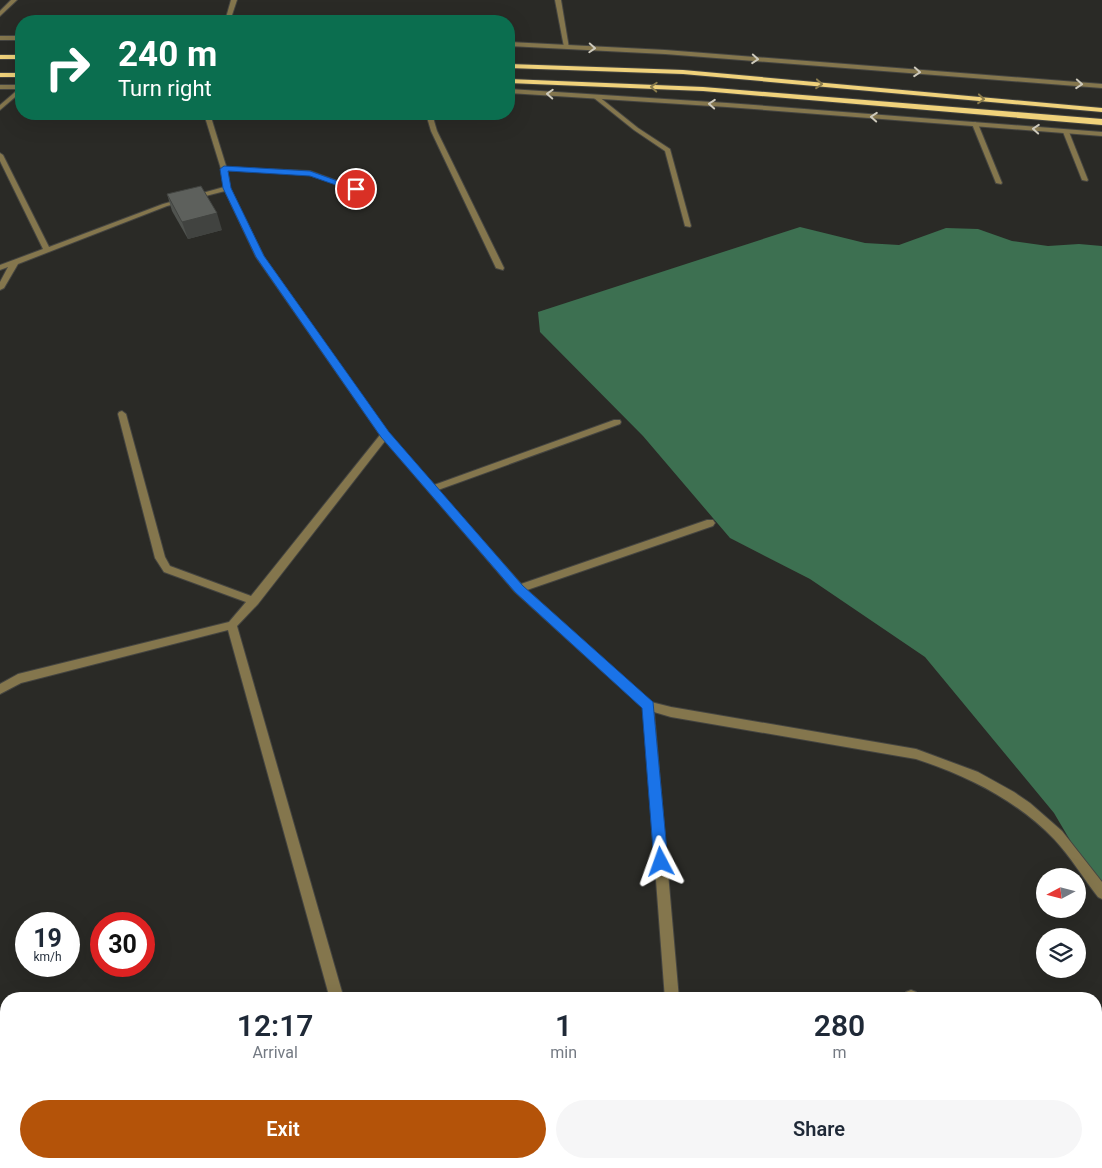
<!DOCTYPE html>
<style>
:root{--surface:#fff;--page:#f6f6f7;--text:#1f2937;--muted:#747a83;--accent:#b45309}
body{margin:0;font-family:Roboto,sans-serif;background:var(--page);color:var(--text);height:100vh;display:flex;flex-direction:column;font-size:19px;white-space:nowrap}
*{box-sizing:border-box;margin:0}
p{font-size:16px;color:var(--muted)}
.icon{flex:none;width:28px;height:28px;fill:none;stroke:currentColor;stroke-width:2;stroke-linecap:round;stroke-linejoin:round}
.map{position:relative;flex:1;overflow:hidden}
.drawer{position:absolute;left:0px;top:992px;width:1102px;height:176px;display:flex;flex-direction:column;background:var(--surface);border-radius:20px 20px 0 0;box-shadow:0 5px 20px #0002}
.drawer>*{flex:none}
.top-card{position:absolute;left:15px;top:15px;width:500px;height:105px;border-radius:20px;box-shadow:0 5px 20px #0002;background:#0b6e4f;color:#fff;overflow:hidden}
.needle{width:32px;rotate:263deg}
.tools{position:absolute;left:1036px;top:868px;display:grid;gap:10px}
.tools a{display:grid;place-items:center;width:50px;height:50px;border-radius:50%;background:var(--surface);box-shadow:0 5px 20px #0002;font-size:25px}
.speed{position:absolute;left:15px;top:912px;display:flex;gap:10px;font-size:25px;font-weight:700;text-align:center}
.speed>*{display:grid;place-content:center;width:65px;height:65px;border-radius:50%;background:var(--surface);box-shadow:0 5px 20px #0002;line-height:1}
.speed small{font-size:12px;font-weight:400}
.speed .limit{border:8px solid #d22;background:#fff;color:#111}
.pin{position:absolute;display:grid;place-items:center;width:42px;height:42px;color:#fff;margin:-21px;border:2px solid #fff;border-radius:50%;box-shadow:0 1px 5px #0007}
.me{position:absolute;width:55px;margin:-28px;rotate:356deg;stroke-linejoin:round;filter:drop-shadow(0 0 4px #0008)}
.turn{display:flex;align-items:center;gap:18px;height:105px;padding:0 20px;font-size:22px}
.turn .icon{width:65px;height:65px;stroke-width:2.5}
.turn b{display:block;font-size:35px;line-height:42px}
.eta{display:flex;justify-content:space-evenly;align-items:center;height:85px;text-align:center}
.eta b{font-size:30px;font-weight:600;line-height:35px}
.button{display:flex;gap:10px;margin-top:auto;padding:10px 20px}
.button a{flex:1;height:58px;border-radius:30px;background:var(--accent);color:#fff;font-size:20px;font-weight:600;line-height:58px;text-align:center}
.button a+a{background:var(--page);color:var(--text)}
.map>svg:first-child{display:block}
.water{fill:#3d7051}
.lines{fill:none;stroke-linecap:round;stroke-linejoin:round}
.service-casing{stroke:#454541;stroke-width:2}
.minor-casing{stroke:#454541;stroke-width:2}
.tertiary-casing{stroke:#454541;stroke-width:2}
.trunk-casing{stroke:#454541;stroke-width:2}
.service{fill:#84764d;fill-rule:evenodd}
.minor{fill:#84764d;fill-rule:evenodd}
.tertiary{fill:#84764d;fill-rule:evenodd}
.trunk{fill:#f0d27b;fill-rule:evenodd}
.wall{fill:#50534f}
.shaded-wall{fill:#414340}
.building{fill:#5d605c;stroke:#414340}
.oneway{stroke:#cdc9bb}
.oneway2{stroke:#887a4c}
.route{fill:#1a73e8;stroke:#114b97}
</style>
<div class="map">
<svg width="1102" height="1168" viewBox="0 0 1102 1168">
<rect width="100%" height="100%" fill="#2a2a26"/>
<polygon class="water" points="800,227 865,243 899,245 946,228 978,229 1012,241 1048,246 1079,244 1102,246 1102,888 1087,869 1054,813 925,657 810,579 730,538 643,436 540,332 538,312"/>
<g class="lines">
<defs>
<g id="service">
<polygon points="231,0 237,0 230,21 225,21"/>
<polygon points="555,0 561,0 569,48 564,47"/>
<polygon points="594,96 598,96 638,128 670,149 691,226 690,227 685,226 665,151 634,130 594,98"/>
<polygon points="426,114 432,114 437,131 504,268 503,270 496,268 431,131"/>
<polygon points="975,122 978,124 1002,183 1001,184 996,183 972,124"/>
<polygon points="1066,130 1069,132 1088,180 1087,181 1082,180 1063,132"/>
<polygon points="224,167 310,171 359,189 354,190 309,175 222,170 222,168"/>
</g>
<g id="minor">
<polygon points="11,0 17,0 0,16 0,11"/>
<polygon points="21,87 21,92 0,110 0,105"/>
<path d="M204 114H210L227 169 230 188 264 257 388 433 434 485 614 420H620L621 422 620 424 438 490 521 584 707 520H713L715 523 713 526 527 590 651 702 671 707 916 749 978 772 1014 792 1030 803 1062 831 1102 882V899L1098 897C1083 878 1071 857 1054 839 1016 800 968 776 916 759L671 717 654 712 679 999H665L643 708 515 592 385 441 258 604 237 626 344 999H330L228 630 21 683 0 694V684L18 674 229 622 246 602 164 572 155 558 118 414 119 412 122 411 126 414 165 557 170 566 251 596 380 435 256 257 225 191 167 206 18 264 4 288 0 290V282L8 267 0 270V265L43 249 0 161V153L3 155 49 247 163 204 224 187 221 169Z"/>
<polygon points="911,990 916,992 919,999 905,999 906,992"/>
<polygon points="376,1162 391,1162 392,1168 378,1168"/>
<polygon points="659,1162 693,1162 693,1168 657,1168"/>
<polygon points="997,1162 1012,1162 1014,1168 999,1168"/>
</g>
<g id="tertiary">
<rect x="0" y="36" width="21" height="4"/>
<polygon points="509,42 665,50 1102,84 1102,88 665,54 509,46"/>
<rect x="0" y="85" width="21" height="4"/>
<polygon points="509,89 727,103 1102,132 1102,136 727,107 509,93"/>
</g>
<g id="trunk">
<rect x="0" y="55" width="21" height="4"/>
<polygon points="509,64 683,70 1102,108 1102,112 683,74 509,68"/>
<rect x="0" y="73" width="21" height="4"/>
<polygon points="509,79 703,87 1102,119 1102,125 703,91 509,83"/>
</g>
</defs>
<use href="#service" class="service-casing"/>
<use href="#minor" class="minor-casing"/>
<use href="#tertiary" class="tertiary-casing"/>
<use href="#trunk" class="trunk-casing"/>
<use href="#service" class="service"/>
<use href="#minor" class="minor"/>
<use href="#tertiary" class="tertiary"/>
<use href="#trunk" class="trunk"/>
</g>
<polygon class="wall" points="167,194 222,230 188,239 172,211"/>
<polygon class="shaded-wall" points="217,213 222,230 188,239 182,222"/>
<polygon class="building" points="201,186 217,213 182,222 167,194"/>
<defs><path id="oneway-chevron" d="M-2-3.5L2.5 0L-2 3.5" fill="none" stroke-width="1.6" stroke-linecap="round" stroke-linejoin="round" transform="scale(1.25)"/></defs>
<g class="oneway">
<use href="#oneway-chevron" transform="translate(592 48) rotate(3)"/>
<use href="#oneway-chevron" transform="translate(755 59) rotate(4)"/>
<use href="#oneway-chevron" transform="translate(917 72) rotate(4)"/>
<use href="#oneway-chevron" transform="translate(1079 84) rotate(4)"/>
<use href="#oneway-chevron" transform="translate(550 94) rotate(-177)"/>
<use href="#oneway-chevron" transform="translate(712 104) rotate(-176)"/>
<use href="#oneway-chevron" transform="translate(874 117) rotate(-176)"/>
<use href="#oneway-chevron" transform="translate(1036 129) rotate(-176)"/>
</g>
<g class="oneway2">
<use href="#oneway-chevron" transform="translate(819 84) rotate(5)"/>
<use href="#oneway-chevron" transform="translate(654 87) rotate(-177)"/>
<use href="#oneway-chevron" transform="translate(981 99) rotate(5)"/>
</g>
<polygon class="route" points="224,166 310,171 360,189 353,191 310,176 228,171 231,188 264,256 389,432 523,586 653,702 668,862 666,867 661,869 656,867 654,862 642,708 515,592 381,437 256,257 223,188 220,169"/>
</svg>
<div class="tools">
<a><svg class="needle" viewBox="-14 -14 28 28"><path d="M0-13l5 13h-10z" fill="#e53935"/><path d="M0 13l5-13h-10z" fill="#747a83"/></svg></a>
<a><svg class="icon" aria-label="layers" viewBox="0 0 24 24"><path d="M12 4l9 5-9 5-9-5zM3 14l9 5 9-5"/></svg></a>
</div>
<div class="speed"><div>19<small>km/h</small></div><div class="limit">30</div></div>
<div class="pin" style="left:356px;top:189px;background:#d93025"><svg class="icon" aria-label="arrive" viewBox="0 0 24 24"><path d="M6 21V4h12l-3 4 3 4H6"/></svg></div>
<svg class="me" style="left:661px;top:862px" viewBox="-20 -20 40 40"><path d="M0-17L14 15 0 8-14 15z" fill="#1a73e8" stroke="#fff" stroke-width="4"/></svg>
<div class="top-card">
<div class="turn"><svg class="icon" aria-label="right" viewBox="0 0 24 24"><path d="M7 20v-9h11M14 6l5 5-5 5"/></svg><div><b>240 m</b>Turn right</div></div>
</div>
<section class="drawer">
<div class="eta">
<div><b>12:17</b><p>Arrival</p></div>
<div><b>1</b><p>min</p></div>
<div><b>280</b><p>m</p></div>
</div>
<div class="button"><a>Exit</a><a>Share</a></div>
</section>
</div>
